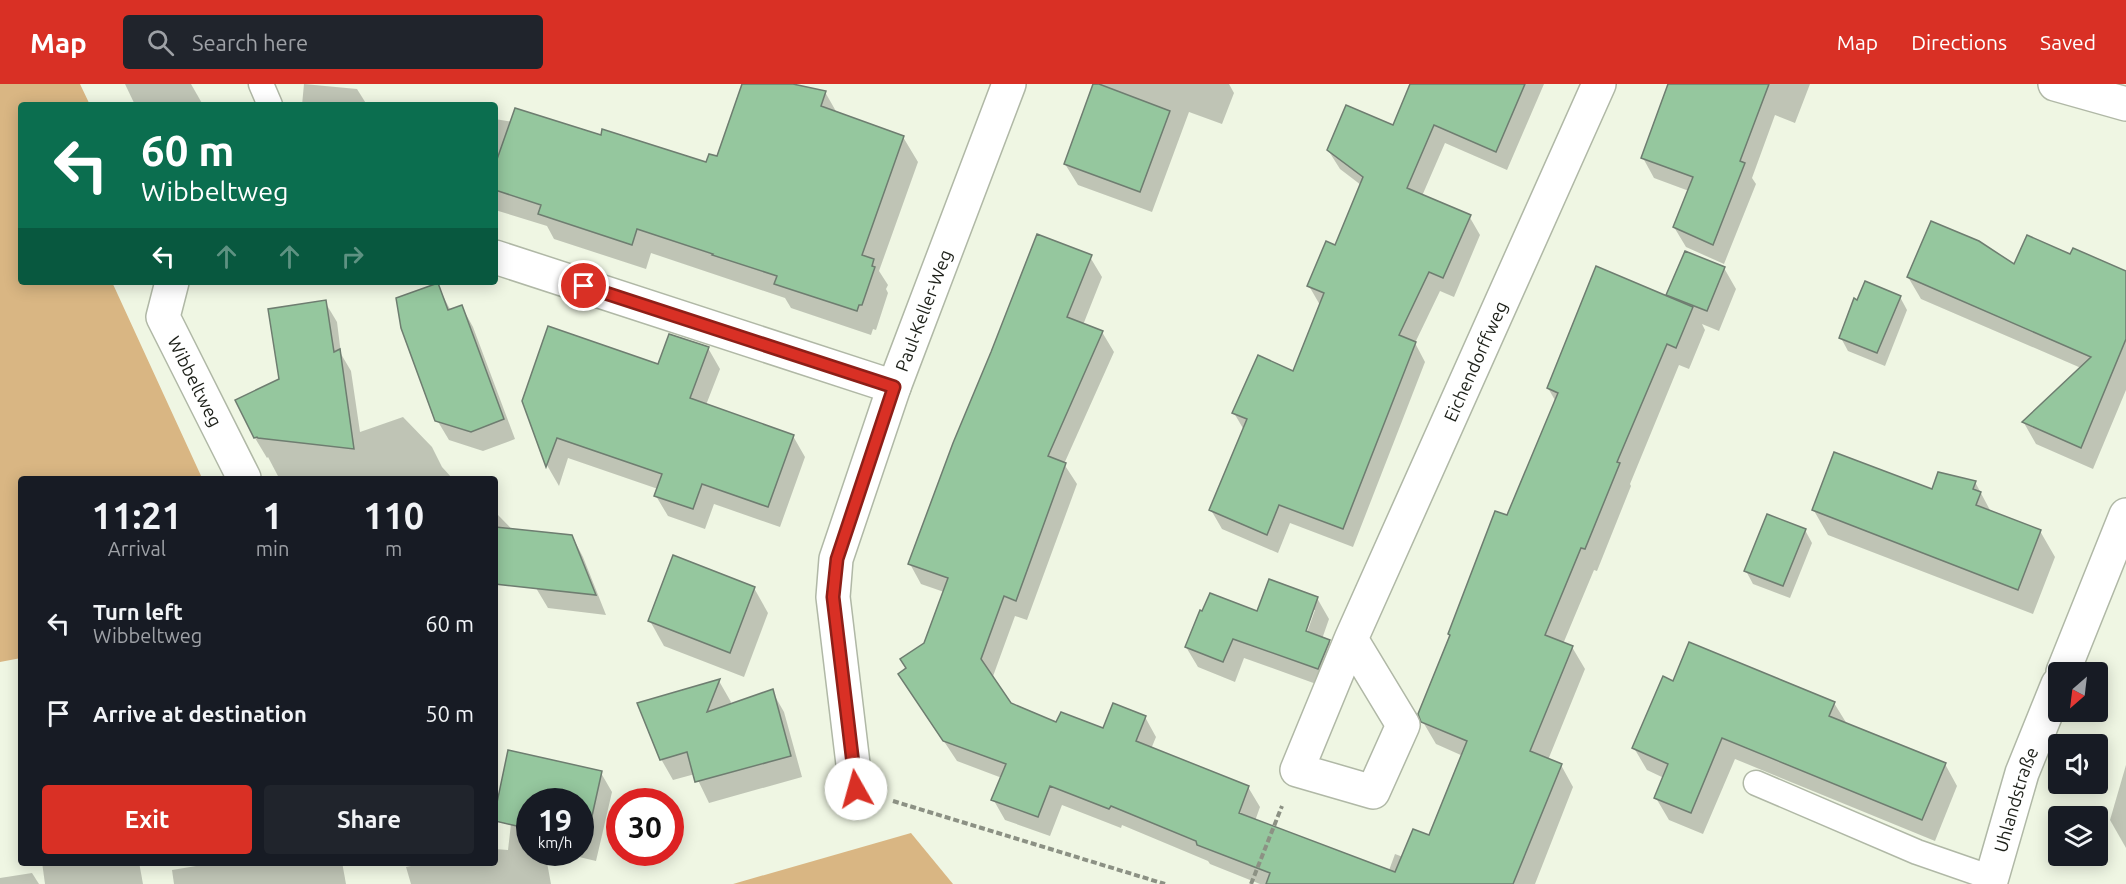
<!DOCTYPE html>
<meta charset="utf-8">
<style>
:root{--surface:#171b24;--page:#20242c;--text:#f1f3f6;--muted:#9ea1a6;--accent:#d93025}
body{margin:0;font-family:Ubuntu,sans-serif;background:var(--page);color:var(--text);height:100vh;display:flex;flex-direction:column;font-size:22px;white-space:nowrap}
*{box-sizing:border-box;margin:0}
p{font-size:20px;color:var(--muted)}
.icon{flex:none;width:33px;height:33px;fill:none;stroke:currentColor;stroke-width:2;stroke-linecap:round;stroke-linejoin:round}
.map{position:relative;flex:1;overflow:hidden}
.details{position:absolute;left:18px;top:392px;width:480px;height:390px;display:flex;flex-direction:column;background:var(--surface);border-radius:6px;box-shadow:0 3px 15px #0003}
.details>*{flex:none}
.guide{position:absolute;left:18px;top:18px;width:480px;height:183px;border-radius:6px;box-shadow:0 3px 15px #0003;background:#0b6e4f;color:#fff;overflow:hidden}
.needle{width:39px;rotate:208deg}
.fabs{position:absolute;left:2048px;top:578px;display:grid;gap:12px}
.fabs a{display:grid;place-items:center;width:60px;height:60px;border-radius:6px;background:var(--surface);box-shadow:0 3px 15px #0003;font-size:30px}
.speed{position:absolute;left:516px;top:704px;display:flex;gap:12px;font-size:30px;font-weight:700;text-align:center}
.speed>*{display:grid;place-content:center;width:78px;height:78px;border-radius:50%;background:var(--surface);box-shadow:0 3px 15px #0003;line-height:1}
.speed small{font-size:15px;font-weight:400}
.speed .limit{border:9px solid #d22;background:#fff;color:#111}
.pin{position:absolute;display:grid;place-items:center;width:51px;height:51px;color:#fff;margin:-26px;border:3px solid #fff;border-radius:50%;box-shadow:0 2px 6px #0007}
.me{position:absolute;width:66px;margin:-33px;rotate:353deg;stroke-linejoin:round;filter:drop-shadow(0 0 4px #0008)}
.turn{display:flex;align-items:center;gap:21px;height:126px;padding:0 24px;font-size:27px}
.turn .icon{width:78px;height:78px;stroke-width:2.5}
.turn b{display:block;font-size:42px;line-height:51px}
.lanes{display:flex;align-items:center;height:57px;padding:0 24px;background:#0003;justify-content:center;gap:30px;direction:ltr}
.lanes .off{opacity:.35}
.eta{display:flex;justify-content:space-evenly;align-items:center;height:102px;text-align:center}
.eta b{font-size:36px;font-weight:700;line-height:42px}
.button{display:flex;gap:12px;margin-top:auto;padding:12px 24px}
.button a{flex:1;height:69px;border-radius:6px;background:var(--accent);color:#fff;font-size:24px;font-weight:700;line-height:69px;text-align:center}
.button a+a{background:var(--page);color:var(--text)}
ul{padding:0;list-style:none}
li{display:flex;align-items:center;gap:18px;height:90px;padding:0 24px}
li div{flex:1}
li b{display:block;font-size:22px}
li em{font-style:normal}
header{display:flex;align-items:center;gap:36px;box-sizing:border-box;height:84px;padding:0 30px;background:var(--accent);color:#fff}
header strong{font-size:28px}
nav{display:flex;gap:33px;margin-inline-start:auto;font-size:21px}
.search{width:420px;height:54px;background:var(--page);display:flex;align-items:center;gap:15px;box-sizing:border-box;padding:0 21px;border-radius:6px;color:var(--muted);font-size:22px}
.map>svg:first-child{display:block}
.forest{fill:#d9b683}
.shadow{fill:#0003;fill-rule:evenodd}
.building{fill:#95c79e;stroke:#6e7d70;stroke-width:1.5}
.lines{fill:none;stroke-linecap:round;stroke-linejoin:round}
.service-casing{stroke:#b0b8a6;stroke-width:27}
.minor-casing{stroke:#b0b8a6;stroke-width:36}
.path{stroke:#8c9184;stroke-width:4;stroke-dasharray:6 3;stroke-linecap:butt}
.service{stroke:#fff;stroke-width:24}
.minor{stroke:#fff;stroke-width:33}
.route-casing{stroke:#8d1f18;stroke-width:15}
.route{stroke:#d93025;stroke-width:10}
.labels{text-anchor:middle;dominant-baseline:central;stroke-width:4.5;stroke-linejoin:round;paint-order:stroke}
.street-label{font-size:18px;fill:#1c1f18;stroke:#fff}
</style>
<header>
<strong>Map</strong>
<div class="search"><svg class="icon" aria-label="search" viewBox="0 0 24 24"><circle cx="10" cy="10" r="6"/><path d="M15 15l6 6"/></svg>Search here</div>
<nav><a>Map</a><a>Directions</a><a>Saved</a></nav>
</header>
<div class="map">
<svg width="2126" height="800" viewBox="0 0 2126 800">
<rect width="100%" height="100%" fill="#eff6e3"/>
<g class="forest">
<polygon points="0,0 80,0 90,21 21,21 21,198 112,198 202,394 21,394 21,574 0,578"/>
<polygon points="911,749 953,800 733,800"/>
</g>
<g class="shadow">
<polygon points="125,0 191,0 203,21 135,21"/>
<polygon points="304,0 357,5 367,21 302,21"/>
<polygon points="744,0 786,0 825,8 837,29 903,53 918,78 879,187 888,201 886,205 888,209 876,246 873,245 871,251 791,224 785,214 651,169 646,185 554,155 547,142 495,126 495,35 602,52 707,80 718,74"/>
<polygon points="1095,0 1229,0 1234,9 1222,40 1189,28 1152,128 1078,101 1065,80"/>
<polygon points="1412,0 1544,0 1507,86 1445,59 1422,112 1469,132 1480,151 1454,213 1440,207 1415,259 1425,278 1353,463 1290,439 1278,469 1222,445 1211,426 1244,346 1234,329 1294,288 1320,221 1309,202 1336,163 1361,101 1340,85 1328,66 1394,43"/>
<polygon points="1669,0 1810,0 1795,39 1775,31 1752,94 1756,100 1724,180 1686,163 1674,143 1689,107 1654,94 1643,74"/>
<polygon points="1090,173 1102,193 1083,241 1102,248 1114,268 1064,380 1077,400 1027,536 1015,532 992,595 1010,620 1057,640 1104,646 1145,633 1156,653 1151,665 1248,703 1260,723 1255,737 1336,800 1260,800 1210,780 1208,777 1122,741 1121,744 1062,721 1050,752 1005,736 993,715 1002,694 957,677 900,591 908,585 925,560 944,508 921,500 910,480"/>
<polygon points="2014,182 2126,193 2126,306 2093,385 2036,360 2024,339 2081,284 1921,215 1908,193"/>
<polygon points="1724,184 1736,205 1719,247 1702,240 1705,246 1689,285 1679,281 1630,400 1631,402 1597,487 1594,486 1563,560 1572,563 1585,585 1548,676 1561,681 1573,703 1535,800 1384,800 1395,770 1403,773 1430,753 1463,672 1436,660 1423,638 1451,553 1449,550 1508,433 1556,318 1548,304 1671,215 1668,211"/>
<polygon points="437,201 451,227 462,223 473,243 515,355 483,367 449,356 437,336"/>
<polygon points="1900,213 1907,226 1885,282 1848,267 1841,254"/>
<polygon points="325,218 337,238 341,270 351,287 360,348 403,333 432,363 442,383 452,394 279,394 268,373 267,374 255,354 281,295"/>
<polygon points="708,264 720,285 706,321 793,352 805,373 780,443 714,420 705,445 668,432 656,412 658,405 568,374 559,402 548,383 523,317 659,282"/>
<polygon points="1975,398 1991,428 2040,447 2055,473 2033,530 1828,451 1813,425"/>
<polygon points="495,430 498,431 540,474 572,452 583,473 606,531 548,524 536,504 495,491"/>
<polygon points="1805,446 1812,459 1790,514 1753,500 1746,487"/>
<polygon points="754,504 768,529 744,593 664,562 650,537"/>
<path d="M1317 514 1329 535 1322 555 1329 558 1341 578 1330 605 1244 574 1235 598 1198 583 1186 563 1203 529H1258ZM1312 526H1315L1305 554 1302 553Z"/>
<polygon points="719,597 731,618 729,622 772,607 784,628 802,693 709,719 695,690 673,696 661,675"/>
<polygon points="1674,599 1834,619 1847,640 1945,680 1957,702 1935,757 1735,675 1703,750 1669,736 1656,714 1664,694 1647,686 1634,664"/>
<polygon points="519,670 601,689 612,708 596,777 558,768 580,768 580,717 530,717 530,768 545,768 551,800 411,800 406,783 430,778 495,778 495,765 508,766"/>
<polygon points="2126,681 2126,764 2110,736"/>
<polygon points="42,778 139,778 143,800 45,800"/>
<polygon points="220,778 342,778 346,800 174,800 172,786"/>
<polygon points="32,789 39,800 0,800 0,794"/>
</g>
<g class="building">
<polygon points="742,0 793,0 826,7 821,22 904,52 862,171 874,175 872,182 875,183 862,221 859,221 857,227 774,200 777,192 712,171 713,170 637,145 632,161 538,130 541,121 495,106 495,81 515,24 601,51 602,45 706,78 709,70 717,72"/>
<polygon points="1093,0 1099,0 1170,27 1140,108 1064,80"/>
<polygon points="1410,0 1525,0 1496,68 1434,41 1407,104 1471,131 1443,194 1429,188 1399,251 1416,258 1343,445 1279,421 1267,451 1209,426 1247,335 1232,329 1258,271 1293,287 1324,209 1307,202 1326,157 1335,161 1363,93 1327,66 1346,21 1393,41"/>
<polygon points="1668,0 1769,0 1740,77 1745,79 1713,161 1673,143 1693,93 1641,74"/>
<polygon points="1931,137 1979,157 2014,180 2027,151 2070,170 2073,164 2126,187 2126,255 2081,364 2022,338 2091,273 1907,193"/>
<polygon points="1037,150 1092,171 1067,233 1103,247 1048,372 1066,379 1016,517 1004,512 981,575 1011,619 1056,638 1061,628 1103,644 1113,619 1146,632 1136,657 1249,702 1239,729 1395,788 1413,745 1429,751 1467,657 1421,638 1418,630 1450,551 1448,550 1495,427 1507,431 1558,309 1547,304 1596,182 1693,223 1676,264 1667,260 1617,378 1620,379 1585,465 1581,464 1545,551 1573,562 1530,667 1562,680 1513,800 1266,800 1270,789 1197,761 1196,757 1111,722 1109,725 1050,702 1038,733 991,716 1006,680 943,657 898,590 906,584 900,575 924,559 948,494 908,480 953,359 991,268"/>
<polygon points="1685,167 1725,183 1707,227 1666,211"/>
<polygon points="1865,197 1901,212 1877,269 1839,254 1854,214 1857,216"/>
<polygon points="438,199 448,226 462,221 504,335 471,348 435,337 401,244 396,214"/>
<polygon points="326,216 334,268 340,265 354,365 258,354 257,353 254,354 235,316 279,295 268,225"/>
<polygon points="548,242 658,280 669,250 709,263 690,314 794,351 768,423 702,400 693,425 654,412 662,390 557,354 546,383 522,317"/>
<polygon points="1834,368 1932,405 1938,388 1976,397 1973,405 1981,408 1976,421 2041,446 2018,506 1812,426"/>
<polygon points="1767,430 1806,445 1783,502 1744,487"/>
<polygon points="495,443 572,451 596,511 495,500"/>
<polygon points="673,471 755,503 730,569 648,537"/>
<polygon points="1269,495 1318,513 1306,547 1330,556 1318,585 1233,555 1223,578 1185,563 1200,526 1202,527 1210,509 1257,527"/>
<polygon points="1689,558 1835,618 1829,632 1946,679 1922,736 1722,654 1691,729 1654,714 1668,680 1632,664 1663,592 1673,597"/>
<polygon points="720,595 707,628 773,605 791,672 695,698 687,668 660,676 637,619"/>
<polygon points="508,666 602,687 586,759 580,757 580,717 530,717 530,745 495,737 495,728"/>
</g>
<g class="lines">
<defs>
<g id="service">
<polyline points="261,0 270,21"/>
<polyline points="1756,699 1917,768 1992,794"/>
</g>
<g id="minor">
<polyline points="2055,0 2126,20"/>
<polyline points="495,173 894,303"/>
<path id="s1" d="M172 198 163 233 244 394"/>
<path id="s2" d="M1351 555 1403 641 1373 708 1297 686 1351 555 1599 0"/>
<polyline points="2063,588 2126,431"/>
<path id="s3" d="M856 705 833 513 836 475 894 303 1009 0"/>
<path id="s4" d="M1990 800 2022 689 2058 600"/>
</g>
</defs>
<use href="#service" class="service-casing"/>
<use href="#minor" class="minor-casing"/>
<g class="path">
<polyline points="893,717 1165,800"/>
<polyline points="1251,800 1282,722"/>
</g>
<use href="#service" class="service"/>
<use href="#minor" class="minor"/>
</g>
<g class="lines">
<defs>
<polyline id="route" points="584,202 894,303 837,475 833,513 856,705"/>
</defs>
<use href="#route" class="route-casing"/>
<use href="#route" class="route"/>
</g>
<g class="labels">
<g class="street-label">
<text stroke="none"><textPath href="#s3" startOffset="495">Paul-Keller-Weg</textPath></text>
<text stroke="none"><textPath href="#s2" startOffset="699">Eichendorffweg</textPath></text>
<text stroke="none"><textPath href="#s1" startOffset="108">Wibbeltweg</textPath></text>
<text stroke="none"><textPath href="#s4" startOffset="88">Uhlandstraße</textPath></text>
</g>
</g>
</svg>
<div class="fabs">
<a><svg class="needle" viewBox="-14 -14 28 28"><path d="M0-13l5 13h-10z" fill="#e53935"/><path d="M0 13l5-13h-10z" fill="#9ea1a6"/></svg></a>
<a><svg class="icon" aria-label="sound" viewBox="0 0 24 24"><path d="M4 9h4l5-4v14l-5-4H4zM17 9q2 3 0 6"/></svg></a>
<a><svg class="icon" aria-label="layers" viewBox="0 0 24 24"><path d="M12 4l9 5-9 5-9-5zM3 14l9 5 9-5"/></svg></a>
</div>
<div class="speed"><div>19<small>km/h</small></div><div class="limit">30</div></div>
<div class="pin" style="left:584px;top:202px;background:#d93025"><svg class="icon" aria-label="arrive" viewBox="0 0 24 24"><path d="M6 21V4h12l-3 4 3 4H6"/></svg></div>
<svg class="me" style="left:856px;top:705px" viewBox="-20 -20 40 40"><circle r="19" fill="#fff"/><path d="M0-13L10 11 0 6-10 11z" fill="#d93025"/></svg>
<div class="guide">
<div class="turn"><svg class="icon" aria-label="left" viewBox="0 0 24 24"><path d="M17 20v-9H6M10 6l-5 5 5 5"/></svg><div><b>60 m</b>Wibbeltweg</div></div>
<div class="lanes"><svg class="icon" aria-label="left" viewBox="0 0 24 24"><path d="M17 20v-9H6M10 6l-5 5 5 5"/></svg><svg class="icon off" aria-label="ahead" viewBox="0 0 24 24"><path d="M12 20V5M6 11l6-6 6 6"/></svg><svg class="icon off" aria-label="ahead" viewBox="0 0 24 24"><path d="M12 20V5M6 11l6-6 6 6"/></svg><svg class="icon off" aria-label="right" viewBox="0 0 24 24"><path d="M7 20v-9h11M14 6l5 5-5 5"/></svg></div>
</div>
<section class="details">
<div class="eta">
<div><b>11:21</b><p>Arrival</p></div>
<div><b>1</b><p>min</p></div>
<div><b>110</b><p>m</p></div>
</div>
<ul>
<li><svg class="icon" aria-label="left" viewBox="0 0 24 24"><path d="M17 20v-9H6M10 6l-5 5 5 5"/></svg><div><b>Turn left</b><p>Wibbeltweg</p></div><em>60 m</em></li>
<li><svg class="icon" aria-label="arrive" viewBox="0 0 24 24"><path d="M6 21V4h12l-3 4 3 4H6"/></svg><div><b>Arrive at destination</b></div><em>50 m</em></li>
</ul>
<div class="button"><a>Exit</a><a>Share</a></div>
</section>
</div>
